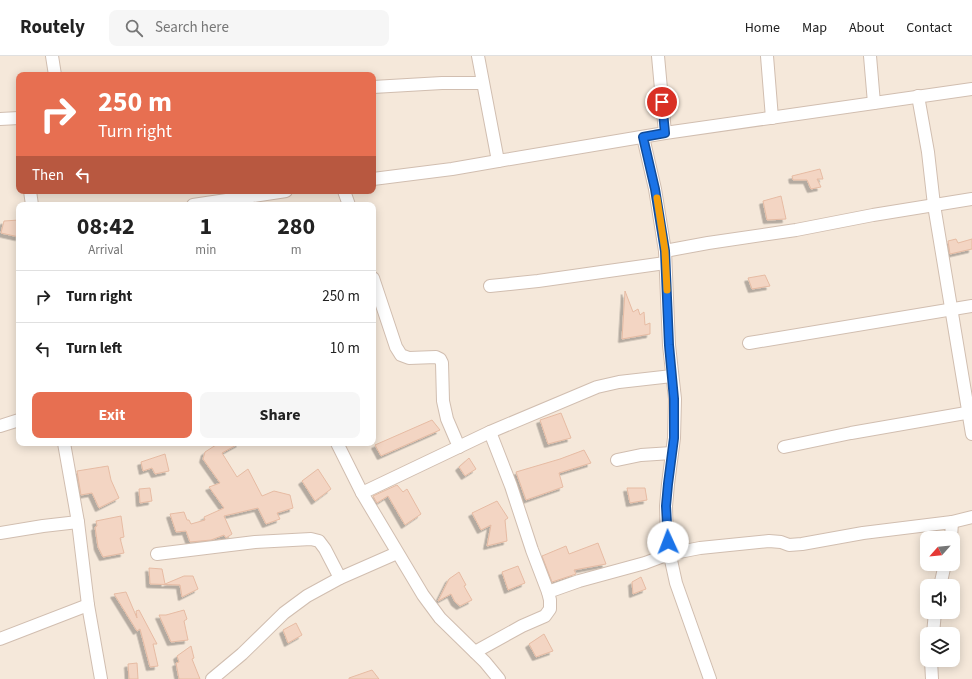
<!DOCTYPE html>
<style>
:root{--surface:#fff;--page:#f6f6f6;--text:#222;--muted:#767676;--line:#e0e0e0;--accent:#e76f51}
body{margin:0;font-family:"Source Sans 3",sans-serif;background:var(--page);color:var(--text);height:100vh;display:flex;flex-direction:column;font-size:15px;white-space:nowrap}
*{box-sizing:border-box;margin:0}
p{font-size:13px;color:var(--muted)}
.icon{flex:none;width:22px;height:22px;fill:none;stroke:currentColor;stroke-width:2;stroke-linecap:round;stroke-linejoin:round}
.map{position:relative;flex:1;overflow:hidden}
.details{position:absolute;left:16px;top:146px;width:360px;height:244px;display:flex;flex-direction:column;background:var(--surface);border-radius:8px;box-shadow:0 2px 10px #0003}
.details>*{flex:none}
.banner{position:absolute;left:16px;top:16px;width:360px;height:122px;border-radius:8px;box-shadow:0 2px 10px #0003;background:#e76f51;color:#fff;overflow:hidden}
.needle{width:26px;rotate:243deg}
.fabs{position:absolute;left:920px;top:475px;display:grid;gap:8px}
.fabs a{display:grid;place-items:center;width:40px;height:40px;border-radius:8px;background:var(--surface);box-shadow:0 2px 10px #0003;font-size:20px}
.pin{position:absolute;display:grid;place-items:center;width:34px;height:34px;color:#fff;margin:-17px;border:2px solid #fff;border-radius:50%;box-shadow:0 1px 4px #0007}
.me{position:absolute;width:44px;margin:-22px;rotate:358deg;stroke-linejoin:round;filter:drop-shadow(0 0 3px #0008)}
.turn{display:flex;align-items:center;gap:14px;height:84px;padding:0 16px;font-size:18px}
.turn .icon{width:52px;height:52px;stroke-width:2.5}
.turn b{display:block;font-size:28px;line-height:34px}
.then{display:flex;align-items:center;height:38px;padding:0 16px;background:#0003;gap:8px;font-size:15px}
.eta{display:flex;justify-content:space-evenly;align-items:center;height:68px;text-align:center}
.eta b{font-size:24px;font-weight:700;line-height:28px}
.cta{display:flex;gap:8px;margin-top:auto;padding:8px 16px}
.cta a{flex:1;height:46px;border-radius:8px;background:var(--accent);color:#fff;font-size:16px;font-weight:700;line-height:46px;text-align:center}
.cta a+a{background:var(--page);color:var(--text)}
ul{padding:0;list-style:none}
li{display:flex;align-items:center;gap:12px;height:52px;padding:0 16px;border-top:1px solid var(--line)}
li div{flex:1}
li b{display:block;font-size:15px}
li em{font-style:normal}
header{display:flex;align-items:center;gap:24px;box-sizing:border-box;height:56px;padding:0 20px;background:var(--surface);border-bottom:1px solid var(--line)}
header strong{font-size:19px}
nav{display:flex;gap:22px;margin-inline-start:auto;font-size:14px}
.search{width:280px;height:36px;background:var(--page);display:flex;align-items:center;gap:10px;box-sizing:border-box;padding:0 14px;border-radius:8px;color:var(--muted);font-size:15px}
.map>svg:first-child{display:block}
.residential{fill:#f5e8da;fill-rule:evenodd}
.building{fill:#f3d5c3;stroke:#e6bba3;filter:url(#shadow)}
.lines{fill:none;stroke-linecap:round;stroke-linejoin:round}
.street-casing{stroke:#d1beb0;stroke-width:14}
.street{stroke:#fff;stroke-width:12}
.route-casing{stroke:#114b97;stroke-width:10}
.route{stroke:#1a73e8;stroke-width:7}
.slow{stroke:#f59e0b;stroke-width:7}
</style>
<header>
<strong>Routely</strong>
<div class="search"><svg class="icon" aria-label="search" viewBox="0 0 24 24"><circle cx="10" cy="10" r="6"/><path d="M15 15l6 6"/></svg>Search here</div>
<nav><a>Home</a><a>Map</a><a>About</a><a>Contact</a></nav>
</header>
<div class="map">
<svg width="972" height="623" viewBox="0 0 972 623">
<defs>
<filter id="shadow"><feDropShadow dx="-3.5" dy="3.5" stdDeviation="0" flood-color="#0004"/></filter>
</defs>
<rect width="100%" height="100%" fill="#fdf6ec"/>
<path class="residential" d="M0 0H972V623H0ZM19 19H373V135H19ZM19 149H373V387H19ZM927 482H953V508H927ZM927 530H953V556H927ZM927 578H953V604H927Z"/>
<g class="building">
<polygon points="820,113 823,123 817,123 821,131 811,133 807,124 793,124 792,120"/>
<polygon points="781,140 786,163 767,164 763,145"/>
<polygon points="19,164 19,181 1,177 4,165"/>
<polygon points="956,183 958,187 972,183 972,193 950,198 948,185"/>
<polygon points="765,219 770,230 752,233 748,222"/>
<polygon points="625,235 633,256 638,253 640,259 644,256 645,269 650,267 650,278 622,283"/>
<polygon points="561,357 571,382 548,388 540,364"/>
<polygon points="432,364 440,374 381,400 375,389"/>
<polygon points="219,387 240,387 222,397 237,421 248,413 262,440 274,435 290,439 293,452 277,457 280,463 266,468 258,452 224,460 232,478 226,482 224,479 211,484 190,486 186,475 176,476 170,458 184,456 187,464 189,464 191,468 205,464 204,461 224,452 209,431 220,427 203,403 205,396"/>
<polygon points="584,394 591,407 559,417 563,431 526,444 516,416 560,403"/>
<polygon points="165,398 169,415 155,418 152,412 143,415 141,406"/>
<polygon points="469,402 476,413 465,420 459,411"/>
<polygon points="108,410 111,424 119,442 99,452 92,437 81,439 77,415"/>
<polygon points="318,413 331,433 315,445 302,425"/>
<polygon points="397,429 403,436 407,433 421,458 405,469 388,440 377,447 373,440"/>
<polygon points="150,432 152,445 140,447 139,433"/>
<polygon points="627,432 645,432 647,444 630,447"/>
<polygon points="497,445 508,462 505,464 507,485 487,490 491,469 481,474 472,457"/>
<polygon points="121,460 124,481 120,482 124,497 103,501 98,491 95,471 97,470 96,465"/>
<polygon points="598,487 606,508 574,514 576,518 552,526 542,500 566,490 569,498"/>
<polygon points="518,510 525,527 508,534 502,516"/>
<polygon points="149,512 162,513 165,528 184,520 193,520 198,533 182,541 180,529 150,528"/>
<polygon points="459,516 466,529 464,530 472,544 460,550 455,546 451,538 438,545 449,523"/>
<polygon points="641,521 646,533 633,538 632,526"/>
<polygon points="126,536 137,562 136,555 139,554 157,588 153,588 158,610 150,611 140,573 137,575 114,538"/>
<polygon points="184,554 187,563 184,565 188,584 171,586 159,559 166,559"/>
<polygon points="296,567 302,579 288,587 283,574"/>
<polygon points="544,578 553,595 536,601 529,588"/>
<polygon points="191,590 194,602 192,603 200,623 179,623 176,607 179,606 177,600"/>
<polygon points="137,607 138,623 129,623 128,608"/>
<polygon points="372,614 379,623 349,623 349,622"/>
</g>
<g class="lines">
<defs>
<g id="street">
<polyline points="52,0 55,19"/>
<polyline points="478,0 498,105 665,77 972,33"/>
<polyline points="658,0 665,77"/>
<polyline points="767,0 772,62"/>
<polyline points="870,0 874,47"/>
<polyline points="373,31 442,27 482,27"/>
<polyline points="918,40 928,96 934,149 972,378"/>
<polyline points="0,63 19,62"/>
<polyline points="643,81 655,133 665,195 669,289 675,343 674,382 668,428 666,450 667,486 676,527 710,623"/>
<polyline points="373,123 452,113 498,105"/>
<polyline points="30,135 32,149"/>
<polyline points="344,135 349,149"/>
<polyline points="193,149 286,135"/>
<polyline points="665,195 708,187 796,174 873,159 972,143"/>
<polyline points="373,222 396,291 401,299 409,302 436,301 440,303 442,307 443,345 447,363 459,391"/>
<polyline points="490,230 538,225 665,207"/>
<polyline points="749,287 972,250"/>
<polyline points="0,370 19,364"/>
<polyline points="64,387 78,466 88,549 101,623"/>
<polyline points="337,387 362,437 423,539 440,562 485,606 499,623"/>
<polyline points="784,391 851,377 972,356"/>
<polyline points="617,404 641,399 672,397"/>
<polyline points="362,437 490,376 597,331 619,326 672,320"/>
<polyline points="0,477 43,470 78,466"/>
<polyline points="951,482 952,466"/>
<polyline points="157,498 255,486 311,483 319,485 325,493 340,522"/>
<polyline points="940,530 945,508"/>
<polyline points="548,536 579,525 645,507 669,498 700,492 769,485 781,486 789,489 802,488 863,477 952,466 972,461"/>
<polyline points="933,578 935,556"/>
<polyline points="0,583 88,549"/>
<polyline points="475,596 522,570 545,560 550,553 550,544 548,536 532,494 511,430 490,376"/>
<polyline points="931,604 932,623"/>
<polyline points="212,623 242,598 284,557 307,540 340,522 397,497"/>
</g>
</defs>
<use href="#street" class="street-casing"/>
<use href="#street" class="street"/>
</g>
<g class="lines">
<defs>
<polyline id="route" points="662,46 665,77 643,81 655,133 665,195 669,289 674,343 674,382 668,428 666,450 668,486"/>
</defs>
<use href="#route" class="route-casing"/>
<use href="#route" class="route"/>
<polyline class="slow" points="657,142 665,195 667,234"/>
</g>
</svg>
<div class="fabs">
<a><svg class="needle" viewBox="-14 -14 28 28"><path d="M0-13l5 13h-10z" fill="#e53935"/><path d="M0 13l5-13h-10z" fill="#767676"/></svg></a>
<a><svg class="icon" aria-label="sound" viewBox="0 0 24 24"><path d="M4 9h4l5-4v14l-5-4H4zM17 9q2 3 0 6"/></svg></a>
<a><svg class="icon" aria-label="layers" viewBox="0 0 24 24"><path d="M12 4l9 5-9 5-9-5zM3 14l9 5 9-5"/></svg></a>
</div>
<div class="pin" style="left:662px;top:46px;background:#d93025"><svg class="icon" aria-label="arrive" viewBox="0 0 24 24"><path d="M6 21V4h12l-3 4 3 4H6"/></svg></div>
<svg class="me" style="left:668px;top:486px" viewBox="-20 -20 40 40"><circle r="19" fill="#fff"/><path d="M0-13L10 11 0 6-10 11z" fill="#1a73e8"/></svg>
<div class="banner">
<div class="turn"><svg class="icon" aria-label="right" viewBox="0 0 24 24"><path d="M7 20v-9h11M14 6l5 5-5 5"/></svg><div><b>250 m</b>Turn right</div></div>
<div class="then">Then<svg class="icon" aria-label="left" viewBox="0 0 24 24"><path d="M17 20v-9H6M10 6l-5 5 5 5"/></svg></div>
</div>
<section class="details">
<div class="eta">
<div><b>08:42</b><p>Arrival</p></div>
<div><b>1</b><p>min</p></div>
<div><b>280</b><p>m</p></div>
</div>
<ul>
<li><svg class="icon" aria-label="right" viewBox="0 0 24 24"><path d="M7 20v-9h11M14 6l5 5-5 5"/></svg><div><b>Turn right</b></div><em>250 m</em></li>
<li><svg class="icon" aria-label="left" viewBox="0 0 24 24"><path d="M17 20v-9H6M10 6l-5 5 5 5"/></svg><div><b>Turn left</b></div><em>10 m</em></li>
</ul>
<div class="cta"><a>Exit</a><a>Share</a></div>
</section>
</div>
